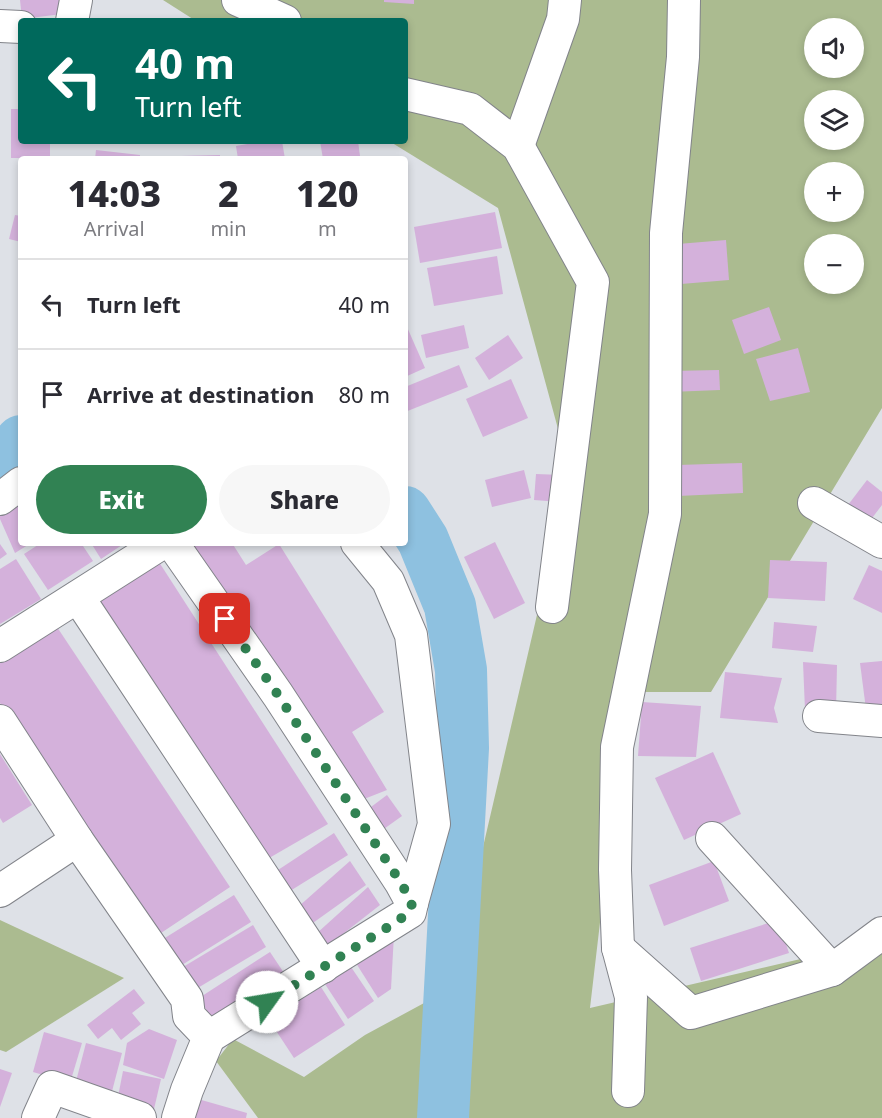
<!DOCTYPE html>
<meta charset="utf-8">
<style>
:root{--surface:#fff;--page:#f7f7f7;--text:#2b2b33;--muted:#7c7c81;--line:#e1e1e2;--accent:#318253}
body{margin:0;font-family:"Noto Sans",sans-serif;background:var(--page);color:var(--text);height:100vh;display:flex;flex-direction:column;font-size:22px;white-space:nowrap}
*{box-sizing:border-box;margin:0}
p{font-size:20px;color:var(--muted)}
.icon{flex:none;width:33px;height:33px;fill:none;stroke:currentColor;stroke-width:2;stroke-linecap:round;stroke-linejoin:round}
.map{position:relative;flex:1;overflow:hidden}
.drawer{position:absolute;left:18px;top:156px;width:390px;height:390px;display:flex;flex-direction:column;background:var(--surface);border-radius:6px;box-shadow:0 3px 9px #0003}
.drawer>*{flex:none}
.top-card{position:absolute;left:18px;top:18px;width:390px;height:126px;border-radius:6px;box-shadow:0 3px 9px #0003;background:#00695c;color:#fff;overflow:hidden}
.controls{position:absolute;left:804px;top:18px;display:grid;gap:12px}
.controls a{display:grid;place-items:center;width:60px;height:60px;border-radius:50%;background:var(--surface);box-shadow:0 3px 9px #0003;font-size:30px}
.pin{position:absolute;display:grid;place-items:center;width:51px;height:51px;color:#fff;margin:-26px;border-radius:12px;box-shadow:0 3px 9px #0006}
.me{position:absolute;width:66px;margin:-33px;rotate:58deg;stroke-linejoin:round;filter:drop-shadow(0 0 4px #0008)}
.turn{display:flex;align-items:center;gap:21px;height:126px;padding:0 18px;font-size:27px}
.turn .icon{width:78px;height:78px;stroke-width:2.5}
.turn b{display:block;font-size:42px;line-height:51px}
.eta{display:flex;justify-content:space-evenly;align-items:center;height:102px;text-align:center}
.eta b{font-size:36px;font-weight:800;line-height:42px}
.action{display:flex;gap:12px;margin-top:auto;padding:12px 18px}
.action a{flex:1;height:69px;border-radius:36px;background:var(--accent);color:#fff;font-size:24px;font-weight:800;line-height:69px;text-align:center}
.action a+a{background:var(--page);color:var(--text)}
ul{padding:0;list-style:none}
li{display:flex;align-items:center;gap:18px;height:90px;padding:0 18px;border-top:2px solid var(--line)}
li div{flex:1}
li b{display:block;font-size:22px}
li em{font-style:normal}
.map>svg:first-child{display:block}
.green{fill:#abbb90;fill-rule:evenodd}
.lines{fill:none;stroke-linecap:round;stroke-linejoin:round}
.river{stroke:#8ec1e0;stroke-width:52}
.building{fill:#d4b1db}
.street-casing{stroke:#82848a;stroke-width:34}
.street{stroke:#fff;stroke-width:32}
.route{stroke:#318253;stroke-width:10;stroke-dasharray:0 18}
</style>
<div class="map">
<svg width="882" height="1118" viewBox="0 0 882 1118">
<rect width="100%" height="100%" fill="#dee1e7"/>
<g class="green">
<path d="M163 0H882V408L711 692H627L590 1008 882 940V1118H258L216 1061 233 1039 304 1077 365 1035 450 989 570 473 498 208 389 141H405V21H196ZM814 28H854V68H814ZM814 100H854V140H814ZM814 172H854V212H814ZM814 244H854V284H814Z"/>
<polygon points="0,920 124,978 6,1052 0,1050"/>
</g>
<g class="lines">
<g class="river">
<polyline points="0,464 21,441"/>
<polyline points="405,512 423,540 450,606 461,670 463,748 443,1118"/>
</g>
</g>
<g class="building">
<polygon points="20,0 60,0 62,14 22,19"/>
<polygon points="384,0 414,0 414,4 384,2"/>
<polygon points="11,109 21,109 21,141 50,141 50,158 11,158"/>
<polygon points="264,141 282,141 285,159 238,159 236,146"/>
<polygon points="320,141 358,141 360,156 344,159 323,159"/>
<polygon points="96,150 140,155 140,159 95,159"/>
<polygon points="220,155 220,159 181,159 181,156"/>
<polygon points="495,212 502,248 420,263 414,227"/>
<polygon points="15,215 21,216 21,242 9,239"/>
<polygon points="726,240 729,280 681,284 678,244"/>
<polygon points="497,256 503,294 434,306 427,268"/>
<polygon points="769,307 781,340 744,354 732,320"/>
<polygon points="464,325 469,348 426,358 421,335"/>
<polygon points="407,327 425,368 405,377 405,328"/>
<polygon points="508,335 523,358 489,380 475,358"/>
<polygon points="798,348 810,392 770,401 756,359"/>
<polygon points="459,365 468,387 405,412 405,387"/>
<polygon points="719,370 720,390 670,392 670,371"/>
<polygon points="511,379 528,418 483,437 466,399"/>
<polygon points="742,463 743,493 678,496 677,465"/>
<polygon points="524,470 531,498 492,507 485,480"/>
<polygon points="536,474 562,475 560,502 534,500"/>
<polygon points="867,480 882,492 882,505 869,522 848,505"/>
<polygon points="21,500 21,543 31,543 15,553 0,519 0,515"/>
<polygon points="495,542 525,603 494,619 464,557"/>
<polygon points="41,543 81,543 93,561 48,590 24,554"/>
<polygon points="91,543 125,543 101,559"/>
<polygon points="187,543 232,543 246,565 279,544 384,712 352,732 387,790 359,801"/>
<polygon points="0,544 7,554 0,559"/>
<polygon points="16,559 41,599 0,624 0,569"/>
<polygon points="157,559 328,824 264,861 91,602"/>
<polygon points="770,560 827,562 825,601 768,598"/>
<polygon points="869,565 882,571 882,613 853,599"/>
<polygon points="53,621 230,887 155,937 0,703 0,656"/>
<polygon points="774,622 817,626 813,652 772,648"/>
<polygon points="882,661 882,715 867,717 860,663"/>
<polygon points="803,662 837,665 836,712 805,710"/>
<polygon points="725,672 782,678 774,708 778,723 720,718"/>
<polygon points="642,702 701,706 696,757 638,756"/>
<polygon points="713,752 741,814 684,840 655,778"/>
<polygon points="0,754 32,805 3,823 0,818"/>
<polygon points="387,795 402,816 374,836 359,816"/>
<polygon points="334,833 348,855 290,891 278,870"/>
<polygon points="350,861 366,885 310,925 298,907"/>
<polygon points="714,861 729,901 664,926 649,885"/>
<polygon points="368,887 380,905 325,948 316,934"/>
<polygon points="234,895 251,922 177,968 160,941"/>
<polygon points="778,920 789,953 701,981 690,948"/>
<polygon points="253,925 266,947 191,992 178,970"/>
<polygon points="394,934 391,989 378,998 354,960"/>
<polygon points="270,952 286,976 214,1022 199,998"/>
<polygon points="349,964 374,1001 348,1019 323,981"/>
<polygon points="321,987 345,1025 294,1058 269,1020"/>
<polygon points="134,989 145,1003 132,1013 141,1024 121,1040 112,1028 98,1039 87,1025"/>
<polygon points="149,1029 177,1040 164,1079 123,1065 127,1043"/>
<polygon points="44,1032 82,1043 70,1083 33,1072"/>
<polygon points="86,1043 122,1053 110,1099 74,1089"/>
<polygon points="0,1069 12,1073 0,1107"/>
<polygon points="123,1071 161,1079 154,1109 117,1102"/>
<polygon points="191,1097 247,1113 246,1118 185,1118"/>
</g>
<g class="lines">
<defs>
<g id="street">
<polyline points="238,0 285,21"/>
<polyline points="72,21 76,0"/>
<polyline points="0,26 21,27"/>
<polyline points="405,94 470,109 518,146 593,282 552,607"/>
<polyline points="518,146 563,19 565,0"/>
<polyline points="0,499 21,483"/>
<polyline points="814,503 882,542"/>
<polyline points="357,543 388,581 411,635 434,824 412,903"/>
<polyline points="78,597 323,967"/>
<polyline points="0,646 162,543"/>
<polyline points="819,716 882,721"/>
<polyline points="0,721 77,840 0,891"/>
<polyline points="712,838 832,970"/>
<polyline points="77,840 187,999 189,1016 209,1037 410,912 412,903 401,883 278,695 172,543"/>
<polyline points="618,948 691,1013 832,970 882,933"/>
<polyline points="628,1091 631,997 618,948 615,870 617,747 665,514 666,233 683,57 684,0"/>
<polyline points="38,1118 52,1087 140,1118"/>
<polyline points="178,1118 187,1090 209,1037"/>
</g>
</defs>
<use href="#street" class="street-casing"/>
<use href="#street" class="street"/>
</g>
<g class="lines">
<polyline class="route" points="225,619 278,695 401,883 412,903 410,912 393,924 267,1002"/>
</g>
</svg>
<div class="controls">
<a><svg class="icon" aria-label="sound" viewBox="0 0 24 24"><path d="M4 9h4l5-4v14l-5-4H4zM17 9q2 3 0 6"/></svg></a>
<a><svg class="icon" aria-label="layers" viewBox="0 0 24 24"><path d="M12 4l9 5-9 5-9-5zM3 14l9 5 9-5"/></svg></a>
<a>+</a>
<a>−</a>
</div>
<div class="pin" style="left:225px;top:619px;background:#d93025"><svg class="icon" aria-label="arrive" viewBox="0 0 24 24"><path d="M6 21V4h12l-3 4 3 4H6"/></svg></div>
<svg class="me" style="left:267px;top:1002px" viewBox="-20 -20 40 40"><circle r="19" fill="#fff"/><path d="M0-13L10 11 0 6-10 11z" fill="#318253"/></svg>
<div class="top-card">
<div class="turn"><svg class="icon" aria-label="left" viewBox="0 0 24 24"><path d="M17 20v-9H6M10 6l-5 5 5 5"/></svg><div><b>40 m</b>Turn left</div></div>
</div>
<section class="drawer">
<div class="eta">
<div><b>14:03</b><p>Arrival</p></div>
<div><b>2</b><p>min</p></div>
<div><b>120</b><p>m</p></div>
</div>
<ul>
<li><svg class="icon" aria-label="left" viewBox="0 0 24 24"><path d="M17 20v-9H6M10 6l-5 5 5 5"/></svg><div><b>Turn left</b></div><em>40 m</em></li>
<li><svg class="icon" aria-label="arrive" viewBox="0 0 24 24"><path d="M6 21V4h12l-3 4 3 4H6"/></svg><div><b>Arrive at destination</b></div><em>80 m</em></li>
</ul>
<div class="action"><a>Exit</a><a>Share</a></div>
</section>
</div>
